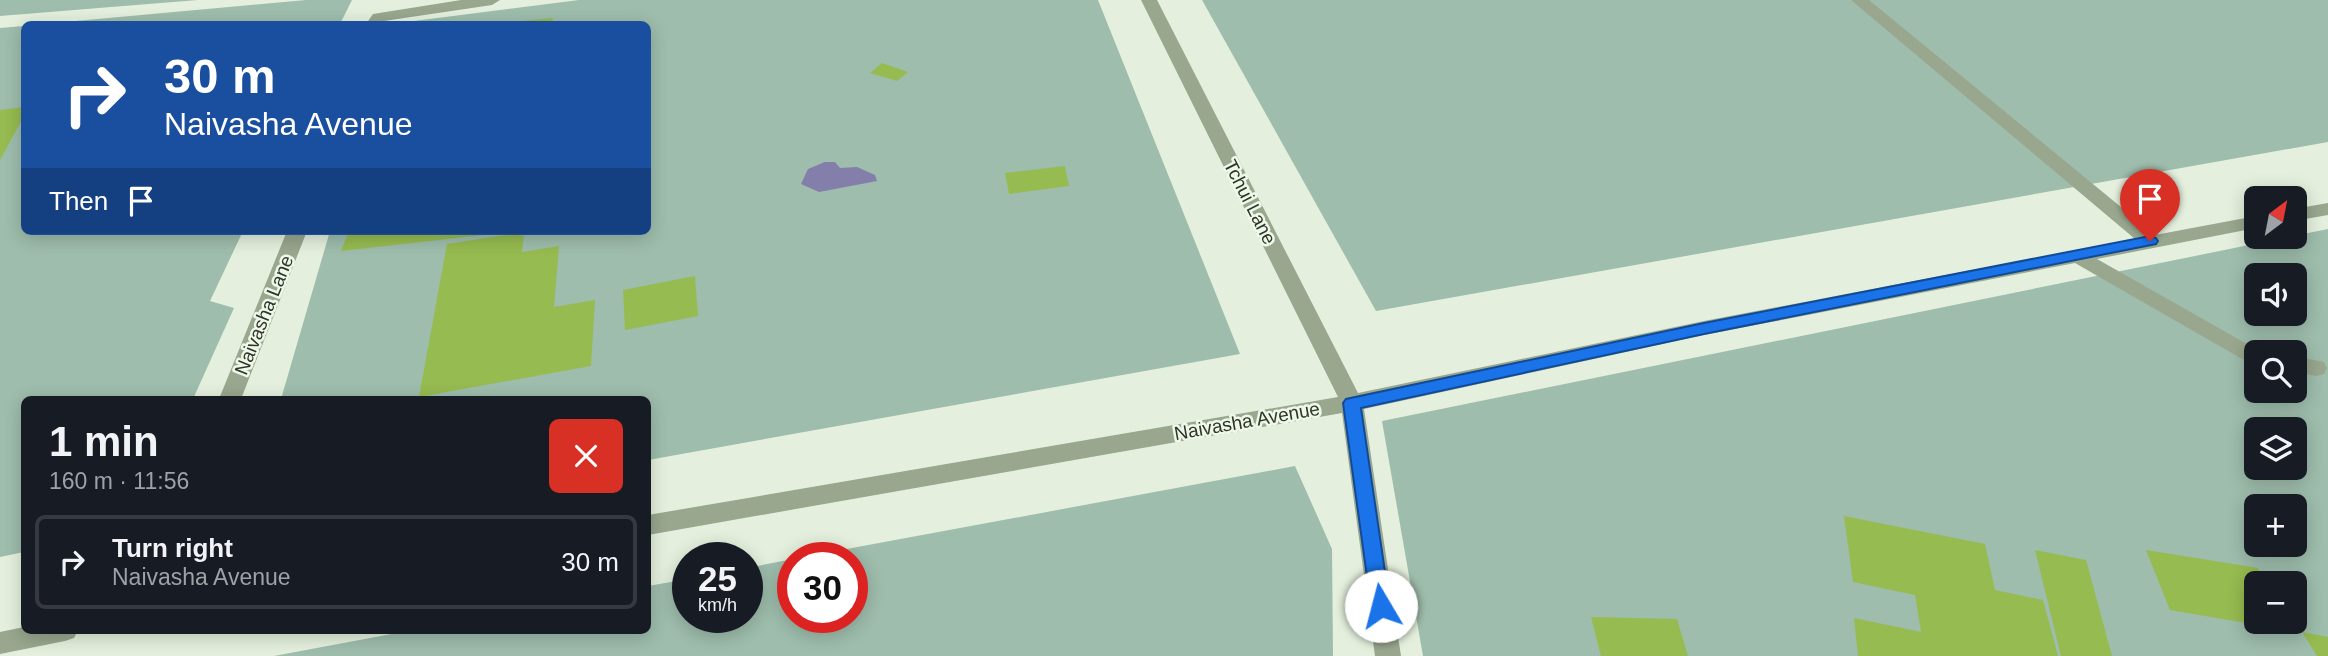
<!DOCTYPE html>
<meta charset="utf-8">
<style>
:root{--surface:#171b24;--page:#242831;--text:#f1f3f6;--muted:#9ea1a6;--line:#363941}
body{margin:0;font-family:Arial,sans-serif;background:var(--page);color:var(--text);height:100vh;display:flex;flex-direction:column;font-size:26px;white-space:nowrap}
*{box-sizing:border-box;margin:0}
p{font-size:23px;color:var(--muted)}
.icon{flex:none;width:38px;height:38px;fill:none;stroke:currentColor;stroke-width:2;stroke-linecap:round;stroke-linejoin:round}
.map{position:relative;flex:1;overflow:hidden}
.drawer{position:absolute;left:21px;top:396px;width:630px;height:238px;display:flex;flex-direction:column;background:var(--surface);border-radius:10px;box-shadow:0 4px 18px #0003}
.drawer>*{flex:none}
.top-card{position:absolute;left:21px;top:21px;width:630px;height:214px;border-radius:10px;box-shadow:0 4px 18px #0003;background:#1a4fa0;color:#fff;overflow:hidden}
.needle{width:46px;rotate:32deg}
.fabs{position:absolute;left:2244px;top:186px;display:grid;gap:14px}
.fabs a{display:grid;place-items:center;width:63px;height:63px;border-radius:10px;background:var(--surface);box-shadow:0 4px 18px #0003;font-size:35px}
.speed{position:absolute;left:672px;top:542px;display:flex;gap:14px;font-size:35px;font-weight:700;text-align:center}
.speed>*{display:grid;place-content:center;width:91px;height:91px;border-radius:50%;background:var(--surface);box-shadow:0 4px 18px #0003;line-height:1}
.speed small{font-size:18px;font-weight:400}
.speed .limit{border:10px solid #d22;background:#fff;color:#111}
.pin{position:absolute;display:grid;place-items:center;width:60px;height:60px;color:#fff;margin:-72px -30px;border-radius:50% 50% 50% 0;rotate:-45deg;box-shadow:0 0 7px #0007}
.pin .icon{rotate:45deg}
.me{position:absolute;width:77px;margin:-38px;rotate:352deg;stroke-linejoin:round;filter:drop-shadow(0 0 5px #0008)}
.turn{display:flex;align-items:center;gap:24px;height:147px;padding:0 28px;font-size:32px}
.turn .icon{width:91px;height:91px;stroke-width:2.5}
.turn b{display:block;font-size:49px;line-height:60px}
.then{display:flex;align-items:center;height:66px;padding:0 28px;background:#0003;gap:14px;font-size:26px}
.round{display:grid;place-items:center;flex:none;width:74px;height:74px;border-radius:10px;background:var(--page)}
.head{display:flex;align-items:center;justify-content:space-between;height:119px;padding:0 28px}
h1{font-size:42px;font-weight:600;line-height:52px}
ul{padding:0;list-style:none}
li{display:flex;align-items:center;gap:21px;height:94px;margin:0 14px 10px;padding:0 14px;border:4px solid var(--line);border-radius:10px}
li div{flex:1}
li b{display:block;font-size:26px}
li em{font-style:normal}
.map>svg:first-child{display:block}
.green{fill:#9ebdac;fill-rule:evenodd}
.water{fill:#847eaa}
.building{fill:#96bb50}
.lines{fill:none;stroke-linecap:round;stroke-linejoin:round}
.minor{fill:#99a78e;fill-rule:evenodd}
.route{fill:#1a73e8;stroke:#114b97;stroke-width:2}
.labels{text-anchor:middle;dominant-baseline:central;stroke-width:5;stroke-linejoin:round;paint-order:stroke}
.street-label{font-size:19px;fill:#303529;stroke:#eef8e9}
</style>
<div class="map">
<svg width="2328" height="656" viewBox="0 0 2328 656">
<rect width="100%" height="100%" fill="#e4f0dd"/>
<g class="green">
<polygon points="0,0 198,0 0,16"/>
<polygon points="306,0 352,0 340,24 43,24"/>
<polygon points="579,0 1098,0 1240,354 648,460 648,399 281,399 330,231 648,231 648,24 390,24"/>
<polygon points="1202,0 2328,0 2328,142 1376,311"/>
<polygon points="24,26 24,231 243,231 210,301 234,308 193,399 24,399 24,552 0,557 0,28"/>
<path d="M2328 229V656H1423L1382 421ZM2256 275H2294V313H2256ZM2256 352H2294V390H2256ZM2256 429H2294V467H2256ZM2256 506H2294V544H2256ZM2256 583H2294V621H2256Z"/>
<polygon points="1295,466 1332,549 1333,656 274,656 413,630 648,630 648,586 688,579 688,618 747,618 747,568 793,559 793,618 852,618 852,558 798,558"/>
</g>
<polygon class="water" points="825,162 835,162 840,168 857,167 875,175 877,181 819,192 801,184 808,169"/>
<g class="building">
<polygon points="553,18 552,24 500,24 500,23"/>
<polygon points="882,63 908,72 897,81 870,73"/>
<polygon points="24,107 24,116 0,160 0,110"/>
<polygon points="1065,166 1069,186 1009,194 1005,173"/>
<polygon points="349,231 484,231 483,235 341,251"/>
<polygon points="524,232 522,252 559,246 554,307 595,300 591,366 419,397 447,244"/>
<polygon points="695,276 698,316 625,330 623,290"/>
<polygon points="1844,516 1985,544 1995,590 2043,600 2058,656 1858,656 1854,618 1921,632 1915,595 1853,582"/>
<polygon points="2035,550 2086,560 2112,656 2061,656"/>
<polygon points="2146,550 2258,568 2265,583 2256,583 2256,621 2283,621 2287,630 2170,610"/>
<polygon points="1591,617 1677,619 1688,656 1601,656"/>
<polygon points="2302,632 2328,637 2328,656 2317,656"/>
</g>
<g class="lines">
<g class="minor">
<polygon points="461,0 500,0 492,5 384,21 382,24 366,24 373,14"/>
<polygon points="1141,0 1157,0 1358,393 1704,321 2135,239 1851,0 1869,0 2155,235 2256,216 2256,228 2097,259 2261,352 2256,352 2256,367 2075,263 1704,335 1364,409 1401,656 1375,656 1342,413 648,535 648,515 1338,397"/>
<polygon points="2328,203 2328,215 2294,221 2294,209"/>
<polygon points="287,231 307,231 241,399 219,399"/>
<polygon points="2294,356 2324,362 2327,368 2324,374 2316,376 2294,372"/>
<polygon points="24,627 24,630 78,630 74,638 65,641 0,654 0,632"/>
</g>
</g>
<polygon class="route" points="2150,236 2156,238 2158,241 2156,244 1704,334 1361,408 1390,606 1388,611 1381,614 1374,611 1371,606 1343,403 1346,399 1704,323"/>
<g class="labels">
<g class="street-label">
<text transform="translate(1250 202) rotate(63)">Tchui Lane</text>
<text transform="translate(264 315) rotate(-68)">Naivasha Lane</text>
<text transform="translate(1247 421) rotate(-10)">Naivasha Avenue</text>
</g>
</g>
</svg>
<div class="fabs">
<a><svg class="needle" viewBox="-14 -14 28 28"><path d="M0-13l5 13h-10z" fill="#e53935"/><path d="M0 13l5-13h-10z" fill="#9ea1a6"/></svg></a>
<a><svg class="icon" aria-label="sound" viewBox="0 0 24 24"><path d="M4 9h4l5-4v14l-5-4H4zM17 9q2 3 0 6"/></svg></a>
<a><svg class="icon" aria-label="search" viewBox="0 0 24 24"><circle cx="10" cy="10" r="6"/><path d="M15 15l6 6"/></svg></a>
<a><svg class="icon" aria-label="layers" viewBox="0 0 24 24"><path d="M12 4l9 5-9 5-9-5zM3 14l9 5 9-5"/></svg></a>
<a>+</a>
<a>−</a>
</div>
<div class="speed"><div>25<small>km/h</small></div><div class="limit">30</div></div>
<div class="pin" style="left:2150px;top:241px;background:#d93025"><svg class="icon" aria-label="arrive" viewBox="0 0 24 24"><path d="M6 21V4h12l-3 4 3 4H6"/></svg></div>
<svg class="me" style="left:1381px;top:606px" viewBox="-20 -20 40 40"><circle r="19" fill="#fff"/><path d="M0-13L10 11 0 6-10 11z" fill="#1a73e8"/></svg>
<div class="top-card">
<div class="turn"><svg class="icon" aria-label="right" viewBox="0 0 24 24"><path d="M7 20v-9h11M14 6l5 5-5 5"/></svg><div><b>30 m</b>Naivasha Avenue</div></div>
<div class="then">Then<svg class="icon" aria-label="arrive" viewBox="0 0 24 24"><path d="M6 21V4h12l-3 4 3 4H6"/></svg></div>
</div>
<section class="drawer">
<div class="head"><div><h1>1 min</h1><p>160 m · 11:56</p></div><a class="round" style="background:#d93025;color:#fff"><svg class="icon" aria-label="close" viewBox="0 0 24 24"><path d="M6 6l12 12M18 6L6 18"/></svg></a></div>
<ul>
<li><svg class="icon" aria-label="right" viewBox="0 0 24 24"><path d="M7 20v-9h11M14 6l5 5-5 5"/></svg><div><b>Turn right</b><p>Naivasha Avenue</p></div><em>30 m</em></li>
</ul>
</section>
</div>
